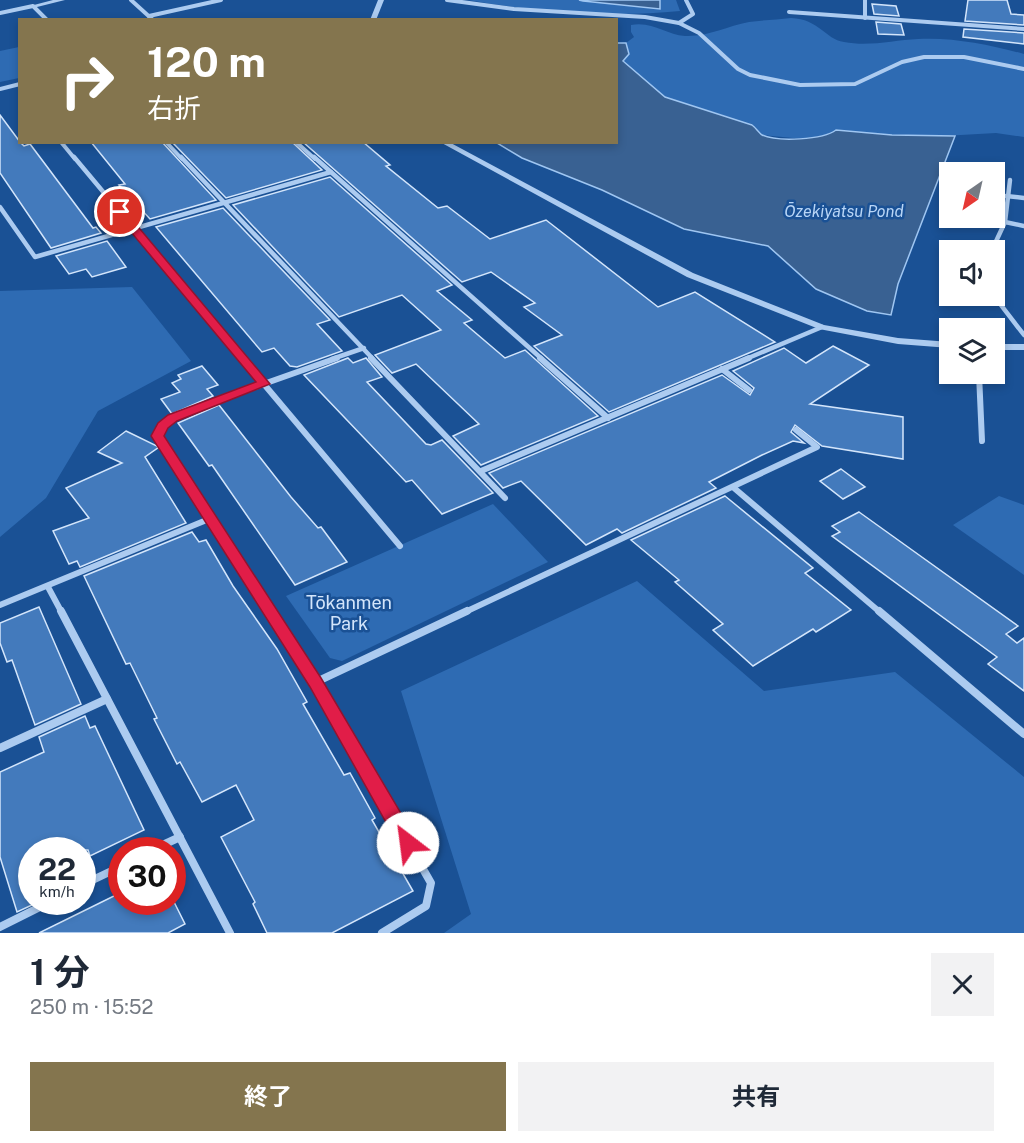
<!DOCTYPE html>
<html lang="ja">
<meta charset="utf-8">
<style>
:root{--surface:#fff;--page:#f2f2f3;--text:#1f2937;--muted:#747a83;--accent:#84754e}
body{margin:0;font-family:"Public Sans","Noto Sans JP",sans-serif;background:var(--page);color:var(--text);height:100vh;display:flex;flex-direction:column;font-size:22px;white-space:nowrap}
*{box-sizing:border-box;margin:0}
p{font-size:20px;color:var(--muted)}
.icon{flex:none;width:33px;height:33px;fill:none;stroke:currentColor;stroke-width:2;stroke-linecap:round;stroke-linejoin:round}
.map{position:relative;height:933px;overflow:hidden}
.drawer{display:flex;flex-direction:column;background:var(--surface);flex:1}
.drawer>*{flex:none}
.banner{position:absolute;left:18px;top:18px;width:600px;height:126px;border-radius:0px;box-shadow:0 3px 9px #0003;background:#84754e;color:#fff;overflow:hidden}
.needle{width:39px;rotate:214deg}
.tools{position:absolute;left:939px;top:162px;display:grid;gap:12px}
.tools a{display:grid;place-items:center;width:66px;height:66px;border-radius:0px;background:var(--surface);box-shadow:0 3px 9px #0003;font-size:30px}
.speed{position:absolute;left:18px;top:837px;display:flex;gap:12px;font-size:30px;font-weight:700;text-align:center}
.speed>*{display:grid;place-content:center;width:78px;height:78px;border-radius:50%;background:var(--surface);box-shadow:0 3px 9px #0003;line-height:1}
.speed small{font-size:15px;font-weight:400}
.speed .limit{border:9px solid #d22;background:#fff;color:#111}
.pin{position:absolute;display:grid;place-items:center;width:51px;height:51px;color:#fff;margin:-26px;border:3px solid #fff;border-radius:50%;box-shadow:0 2px 6px #0007}
.me{position:absolute;width:66px;margin:-33px;rotate:330deg;stroke-linejoin:round;filter:drop-shadow(0 0 4px #0008)}
.turn{display:flex;align-items:center;gap:21px;height:126px;padding:0 30px;font-size:27px}
.turn .icon{width:78px;height:78px;stroke-width:2.5}
.turn b{display:block;font-size:42px;line-height:51px}
.round{display:grid;place-items:center;flex:none;width:63px;height:63px;border-radius:0px;background:var(--page)}
.overview{display:flex;align-items:center;justify-content:space-between;height:102px;padding:0 30px}
h1{font-size:36px;font-weight:700;line-height:45px}
.action{display:flex;gap:12px;margin-top:auto;padding:12px 30px}
.action a{flex:1;height:69px;border-radius:0px;background:var(--accent);color:#fff;font-size:24px;font-weight:700;line-height:69px;text-align:center}
.action a+a{background:var(--page);color:var(--text)}
.map>svg:first-child{display:block}
.green{fill:#2e6bb3}
.water{fill:#396192;stroke:#9fc6f2;stroke-width:1.5}
.building{fill:#437abc;stroke:#d3e5fb;stroke-width:1.5}
.lines{fill:none;stroke-linecap:round;stroke-linejoin:round}
.minor-far3{stroke:#accbf0;stroke-width:4}
.minor-far2{stroke:#accbf0;stroke-width:4.5}
.minor-far1{stroke:#accbf0;stroke-width:6}
.minor{stroke:#accbf0;stroke-width:8}
.tertiary{fill:#accbf0;fill-rule:evenodd}
.route{fill:#e11d48;stroke:#92132f;stroke-width:1.5}
.labels{text-anchor:middle;dominant-baseline:central;stroke-width:5;stroke-linejoin:round;paint-order:stroke}
.far-water-label{font-size:16px;font-style:italic;fill:#b8d5f6;stroke:#1a5195}
.park-label{font-size:18px;fill:#d3e5fb;stroke:#1a5195}
</style>
<div class="map">
<svg width="1024" height="933" viewBox="0 0 1024 933">
<rect width="100%" height="100%" fill="#1a5195"/>
<g class="green">
<path d="M468 0H676L680 11C611 18 537 12 468 0Z"/>
<path d="M791 18C819 19 825 39 844 42 869 47 894 40 918 39 953 37 991 45 1024 54V137L996 133 925 137 828 136 803 139 762 135 752 124 665 97 622 61 629 54 626 43 634 37 631 32V25C653 21 666 35 685 36 708 37 727 26 749 22 762 20 777 20 791 18Z"/>
<polygon points="19,47 19,78 0,82 0,51"/>
<polygon points="132,287 191,361 98,411 46,498 0,537 0,291"/>
<polygon points="999,496 1024,505 1024,575 953,525"/>
<polygon points="493,504 548,562 342,661 330,658 286,596"/>
<polygon points="637,581 764,691 895,672 1024,777 1024,933 444,933 471,914 401,691"/>
</g>
<g class="water">
<polygon points="579,0 660,0 660,9 583,1"/>
<path d="M617 43H626L629 54 623 61 665 97 752 125C755 127 759 133 762 135 777 142 823 140 836 130L892 135 955 136 898 284 891 315 867 311 816 289 768 246 684 229 602 190 522 158 497 143 616 142Z"/>
</g>
<g class="building">
<polygon points="968,0 1007,0 1011,14 1024,15 1024,25 965,21"/>
<polygon points="872,4 896,6 899,16 874,14"/>
<polygon points="876,22 901,24 904,35 878,34"/>
<polygon points="964,29 1024,33 1024,44 963,37"/>
<polygon points="0,115 20,142 24,146 30,144 93,228 96,227 101,233 51,248 0,173"/>
<polygon points="91,142 162,142 216,200 150,219 119,185 125,184"/>
<polygon points="172,142 292,142 322,170 226,198"/>
<polygon points="303,142 363,142 390,165 386,166 438,208 447,206 490,239 546,220 658,307 695,292 775,342 609,412 534,346 562,335 524,307 535,303 491,272 462,282"/>
<polygon points="330,177 452,285 437,291 472,320 464,323 505,358 525,350 598,416 481,465 453,436 479,424 416,364 392,373 375,355 441,330 402,295 339,317 233,205"/>
<polygon points="223,208 330,320 317,324 342,351 297,367 290,366 274,348 262,352 156,227"/>
<polygon points="107,241 126,267 92,277 86,269 69,274 56,256"/>
<polygon points="833,346 869,365 810,404 903,417 903,459 822,446 795,425 791,432 804,443 793,441 762,455 709,482 716,488 622,533 617,529 586,545 521,481 503,488 489,473 722,375 750,395 754,388 733,371 784,348 806,363"/>
<polygon points="348,358 353,363 366,358 382,377 367,382 426,444 431,445 442,440 493,493 442,514 412,480 406,482 304,375"/>
<polygon points="202,366 218,385 207,389 213,396 172,414 161,399 180,392 172,383 181,379 178,375"/>
<polygon points="219,405 291,497 318,528 321,527 347,562 295,585 212,465 209,466 178,423"/>
<polygon points="126,431 159,447 145,457 186,523 80,567 77,561 69,564 53,531 89,518 66,488 122,463 98,452"/>
<polygon points="841,469 865,487 843,499 820,481"/>
<polygon points="725,496 813,568 805,573 851,610 816,632 813,629 753,666 713,630 723,624 675,582 679,580 631,540"/>
<polygon points="859,512 1018,626 1006,634 1017,643 1024,638 1024,691 988,664 997,657 832,536 840,532 832,526"/>
<polygon points="192,532 199,542 206,540 233,586 277,649 307,702 303,704 344,775 350,773 375,818 372,820 413,891 332,933 267,933 253,904 255,902 221,837 254,820 236,785 202,802 180,762 177,764 154,719 157,718 130,663 126,664 84,576"/>
<polygon points="39,607 81,704 35,725 12,660 7,662 0,643 0,623"/>
<polygon points="85,716 90,728 95,726 144,830 90,856 88,850 32,850 32,905 17,912 0,857 0,772 44,752 39,737"/>
<polygon points="122,892 122,902 174,902 185,924 168,933 39,933"/>
</g>
<g class="lines">
<g class="minor-far3">
<polyline points="131,0 153,20"/>
<polyline points="447,0 514,9 645,17 679,23 699,33 738,69 750,75 800,85 855,84 902,62 924,57 964,57 1024,69"/>
<polyline points="865,0 865,18"/>
<polyline points="789,12 1024,29"/>
<polyline points="0,13 33,6 47,20"/>
<polyline points="149,16 221,0"/>
<polyline points="679,23 693,14 686,0"/>
<polyline points="0,89 20,84"/>
<polyline points="61,142 75,159"/>
<polyline points="166,142 182,159"/>
<polyline points="296,142 315,159"/>
</g>
<g class="minor-far2">
<polyline points="74,157 243,359"/>
<polyline points="181,157 373,359"/>
<polyline points="314,157 542,359"/>
<polyline points="1006,196 1024,198"/>
<polyline points="0,207 35,257 331,172"/>
<polyline points="1005,222 1024,226"/>
<polyline points="992,250 1005,222 1010,180"/>
<polyline points="994,296 1024,335"/>
<polyline points="332,359 364,348"/>
<polyline points="746,359 822,327"/>
</g>
<g class="minor-far1">
<polyline points="242,358 400,546"/>
<polyline points="371,358 505,498"/>
<polyline points="540,358 608,418"/>
<polyline points="722,369 749,390"/>
<polyline points="979,374 982,441"/>
<polyline points="481,471 749,358"/>
<polyline points="734,488 881,613"/>
<polyline points="48,587 62,613"/>
<polyline points="0,605 209,519"/>
<polyline points="272,613 158,436 162,426 187,411 337,358"/>
<polyline points="463,613 817,447 796,430"/>
</g>
<g class="minor">
<polyline points="61,611 230,933"/>
<polyline points="271,611 316,682 431,883 426,906 382,933"/>
<polyline points="879,611 1024,734"/>
<polyline points="316,682 467,611"/>
<polyline points="0,748 107,699"/>
<polyline points="152,850 180,837"/>
<polyline points="82,885 122,866"/>
<polyline points="0,927 50,902"/>
</g>
<g class="tertiary">
<polygon points="53,0 65,0 33,8 30,6"/>
<polygon points="378,0 384,0 376,20 370,20"/>
<polygon points="440,142 449,142 693,273 824,325 898,338 950,342 950,348 898,344 819,329 687,277"/>
<rect x="994" y="344" width="30" height="6"/>
</g>
</g>
<polygon class="route" points="116,210 124,210 270,384 177,421 168,428 164,436 321,678 415,837 417,843 415,849 408,851 401,849 310,687 151,436 158,423 168,415 256,382 116,214"/>
<g class="labels">
<g class="far-water-label">
<text x="844" y="211">Ōzekiyatsu Pond</text>
</g>
<g class="park-label">
<text x="349" y="602">Tōkanmen<tspan x="349" dy="21">Park</tspan></text>
</g>
</g>
</svg>
<div class="tools">
<a><svg class="needle" viewBox="-14 -14 28 28"><path d="M0-13l5 13h-10z" fill="#e53935"/><path d="M0 13l5-13h-10z" fill="#747a83"/></svg></a>
<a><svg class="icon" aria-label="sound" viewBox="0 0 24 24"><path d="M4 9h4l5-4v14l-5-4H4zM17 9q2 3 0 6"/></svg></a>
<a><svg class="icon" aria-label="layers" viewBox="0 0 24 24"><path d="M12 4l9 5-9 5-9-5zM3 14l9 5 9-5"/></svg></a>
</div>
<div class="speed"><div>22<small>km/h</small></div><div class="limit">30</div></div>
<div class="pin" style="left:120px;top:212px;background:#d93025"><svg class="icon" aria-label="arrive" viewBox="0 0 24 24"><path d="M6 21V4h12l-3 4 3 4H6"/></svg></div>
<svg class="me" style="left:408px;top:843px" viewBox="-20 -20 40 40"><circle r="19" fill="#fff"/><path d="M0-13L10 11 0 6-10 11z" fill="#e11d48"/></svg>
<div class="banner">
<div class="turn"><svg class="icon" aria-label="right" viewBox="0 0 24 24"><path d="M7 20v-9h11M14 6l5 5-5 5"/></svg><div><b>120 m</b>右折</div></div>
</div>
</div>
<section class="drawer">
<div class="overview"><div><h1>1 分</h1><p>250 m · 15:52</p></div><a class="round"><svg class="icon" aria-label="close" viewBox="0 0 24 24"><path d="M6 6l12 12M18 6L6 18"/></svg></a></div>
<div class="action"><a>終了</a><a>共有</a></div>
</section>
